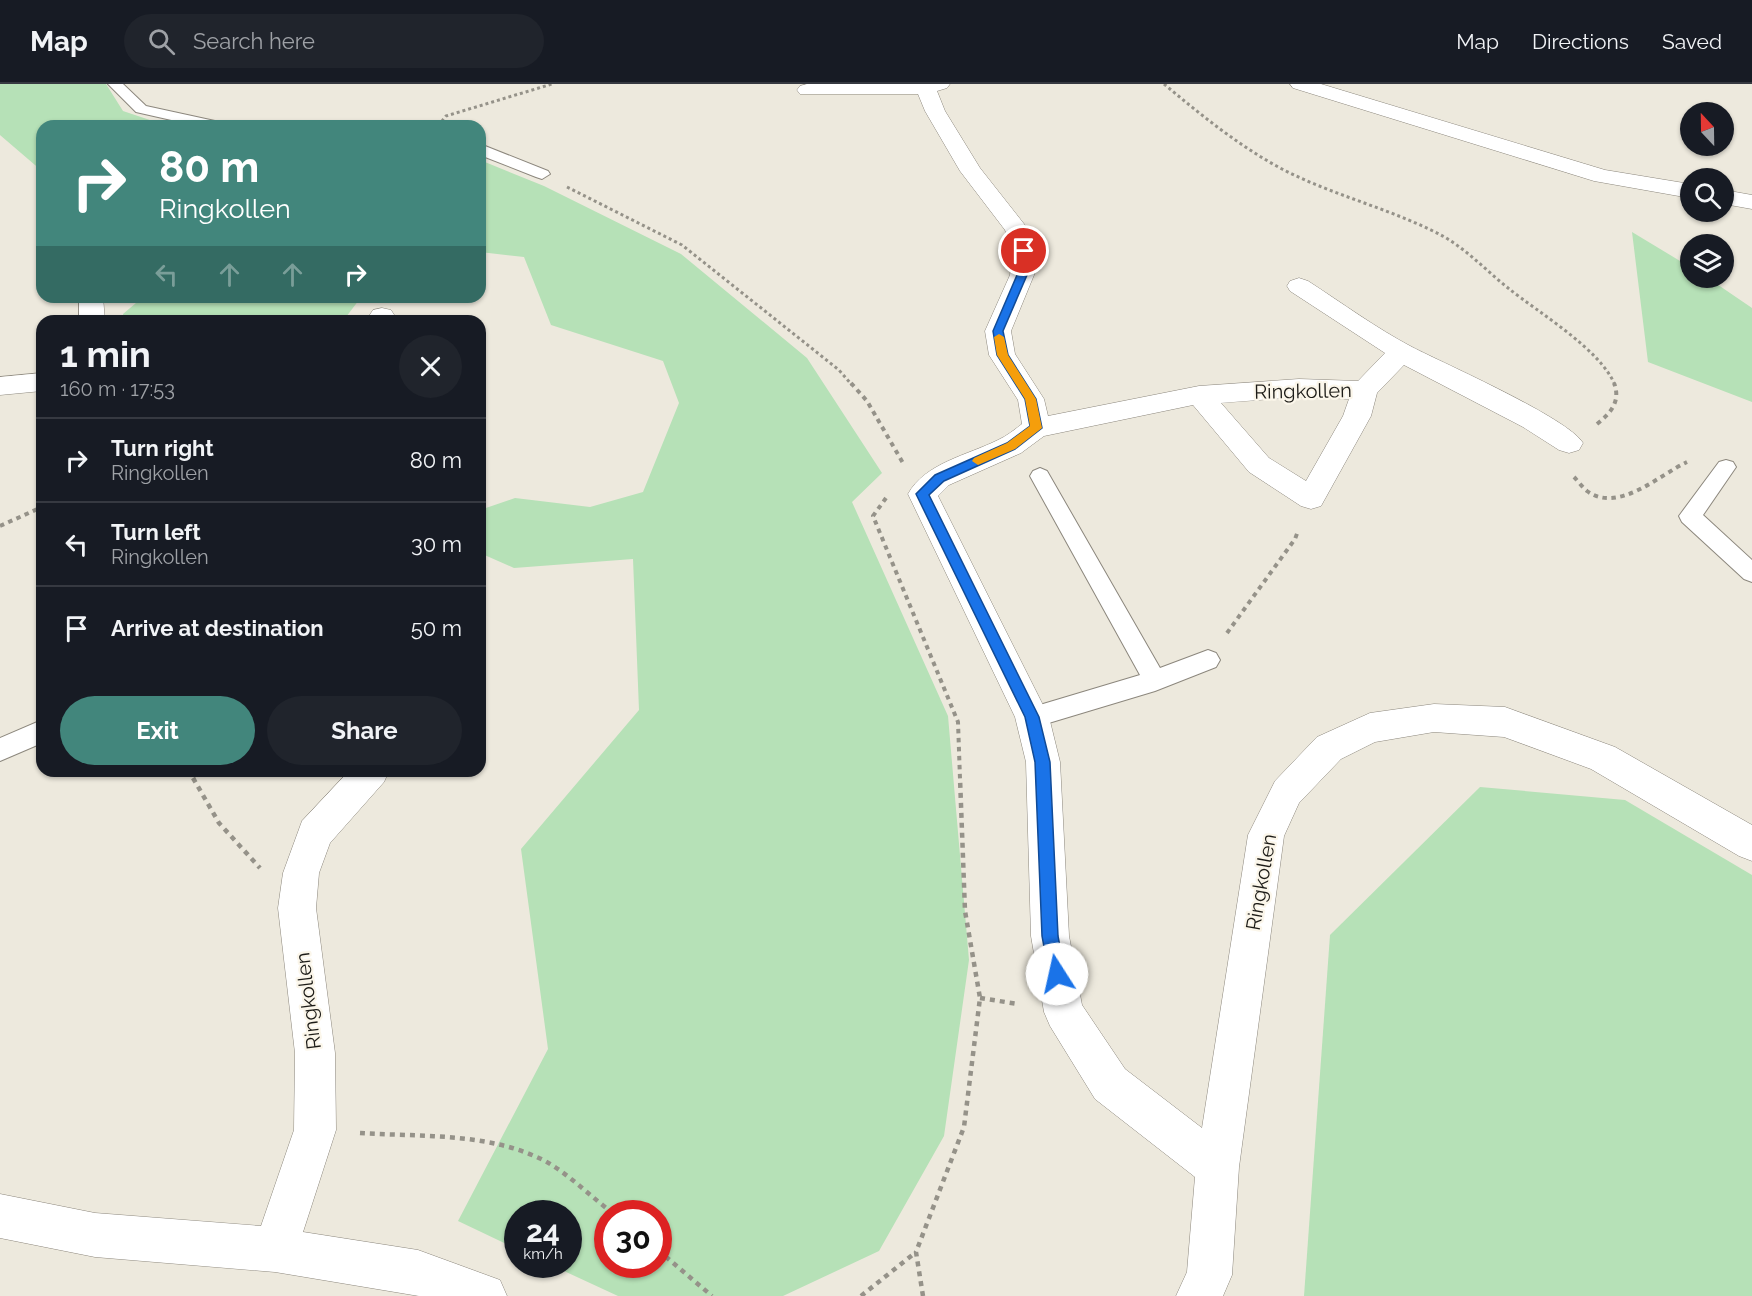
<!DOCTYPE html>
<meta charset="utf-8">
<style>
:root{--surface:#171b24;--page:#20242c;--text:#f1f3f6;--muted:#9ea1a6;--line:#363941;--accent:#42867c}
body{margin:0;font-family:Raleway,sans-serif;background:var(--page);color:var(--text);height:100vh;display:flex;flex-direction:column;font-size:22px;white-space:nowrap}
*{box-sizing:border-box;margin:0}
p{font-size:20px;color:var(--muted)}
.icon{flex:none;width:33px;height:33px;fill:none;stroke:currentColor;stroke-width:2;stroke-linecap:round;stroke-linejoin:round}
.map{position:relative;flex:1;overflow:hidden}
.side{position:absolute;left:36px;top:231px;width:450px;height:462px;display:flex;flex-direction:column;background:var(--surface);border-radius:18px;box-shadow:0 2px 4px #0004}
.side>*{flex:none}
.hud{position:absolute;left:36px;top:36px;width:450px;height:183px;border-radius:18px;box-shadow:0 2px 4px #0004;background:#42867c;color:#fff;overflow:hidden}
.needle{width:39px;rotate:338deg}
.buttons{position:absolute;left:1680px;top:18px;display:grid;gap:12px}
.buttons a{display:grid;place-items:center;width:54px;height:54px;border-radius:50%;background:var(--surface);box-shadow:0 2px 4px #0004;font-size:30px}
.speed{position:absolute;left:504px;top:1116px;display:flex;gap:12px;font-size:30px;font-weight:700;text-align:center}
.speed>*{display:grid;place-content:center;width:78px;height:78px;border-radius:50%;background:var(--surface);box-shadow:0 2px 4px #0004;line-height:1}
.speed small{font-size:15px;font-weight:400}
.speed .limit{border:9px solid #d22;background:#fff;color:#111}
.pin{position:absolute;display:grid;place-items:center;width:51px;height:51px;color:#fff;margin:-26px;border:3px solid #fff;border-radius:50%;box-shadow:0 2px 6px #0007}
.me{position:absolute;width:66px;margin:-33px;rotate:350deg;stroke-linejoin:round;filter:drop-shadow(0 0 4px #0008)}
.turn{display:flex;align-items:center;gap:21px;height:126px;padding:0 24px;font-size:27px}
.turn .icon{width:78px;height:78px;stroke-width:2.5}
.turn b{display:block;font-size:42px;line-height:51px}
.lanes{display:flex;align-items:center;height:57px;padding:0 24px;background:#0003;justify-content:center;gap:30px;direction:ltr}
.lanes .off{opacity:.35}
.round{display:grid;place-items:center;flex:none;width:63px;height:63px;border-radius:32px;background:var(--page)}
.overview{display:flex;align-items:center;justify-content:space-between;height:102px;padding:0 24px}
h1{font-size:36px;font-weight:700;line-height:45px}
.primary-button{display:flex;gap:12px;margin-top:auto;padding:12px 24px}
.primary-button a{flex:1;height:69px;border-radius:36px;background:var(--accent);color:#fff;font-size:24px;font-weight:700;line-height:69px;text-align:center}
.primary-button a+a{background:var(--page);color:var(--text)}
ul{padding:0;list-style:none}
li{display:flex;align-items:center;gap:18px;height:84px;padding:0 24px;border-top:2px solid var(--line)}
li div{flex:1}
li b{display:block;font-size:22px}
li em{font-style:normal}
header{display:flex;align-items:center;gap:36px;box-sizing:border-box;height:84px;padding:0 30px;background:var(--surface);border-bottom:2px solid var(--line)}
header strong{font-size:28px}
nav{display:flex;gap:33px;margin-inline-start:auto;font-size:21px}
.search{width:420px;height:54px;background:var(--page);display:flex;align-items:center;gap:15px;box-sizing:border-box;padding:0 21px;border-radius:33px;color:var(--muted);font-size:22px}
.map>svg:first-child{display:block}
.green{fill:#b6e1b7;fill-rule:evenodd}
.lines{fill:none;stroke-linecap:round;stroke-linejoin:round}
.service-casing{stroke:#8c877d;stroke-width:2}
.minor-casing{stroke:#8c877d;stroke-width:1}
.path-far2{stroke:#959289;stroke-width:3;stroke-dasharray:3 3;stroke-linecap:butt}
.path-far1{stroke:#959289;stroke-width:4;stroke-dasharray:4.5 4.5;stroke-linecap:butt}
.path{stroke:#959289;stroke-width:4.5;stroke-dasharray:5 5;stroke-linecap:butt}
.service{fill:#fff;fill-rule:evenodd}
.minor{fill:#fff;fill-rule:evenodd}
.route{fill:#1a73e8;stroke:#114b97;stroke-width:1.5}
.slow{fill:#f59e0b}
.labels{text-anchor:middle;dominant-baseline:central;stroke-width:4.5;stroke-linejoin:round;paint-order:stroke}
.street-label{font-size:20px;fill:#1c1b17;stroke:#fbf6ea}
</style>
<header>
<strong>Map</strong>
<div class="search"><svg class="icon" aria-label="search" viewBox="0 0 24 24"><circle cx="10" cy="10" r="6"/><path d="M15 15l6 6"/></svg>Search here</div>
<nav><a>Map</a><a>Directions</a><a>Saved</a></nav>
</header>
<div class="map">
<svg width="1752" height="1212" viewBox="0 0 1752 1212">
<rect width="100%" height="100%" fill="#ede9dd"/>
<g class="green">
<polygon points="0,0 106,0 123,27 168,42 42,42 42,87 0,51"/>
<path d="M480 76 544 102 681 170 807 274 882 389 852 418 948 632 969 876 944 1052 879 1167 783 1212H618L551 1181 568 1180V1130H518L517 1165 458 1137 548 965 521 765 639 626 633 475 514 484 480 469V426L515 414 590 423 643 408 679 319 663 277 551 241 524 173 480 168ZM608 1130H658V1180H608Z"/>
<polygon points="1632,148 1690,183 1690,194 1708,194 1752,224 1752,318 1648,278"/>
<polygon points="143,213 366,213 359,216 346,233 348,237 124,237 123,230"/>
<polygon points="1480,703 1625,716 1752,791 1752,1212 1304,1212 1330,851"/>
</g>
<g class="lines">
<defs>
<g id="service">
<polygon points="108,0 123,0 146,22 224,39 227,42 198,42 136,28"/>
<polygon points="480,60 548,87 550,90 542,95 536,93 480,71"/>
<polygon points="1726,376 1733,378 1736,383 1703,431 1752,476 1752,498 1744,495 1682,438 1679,432 1719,378"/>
<polygon points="1040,384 1047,387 1160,584 1208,566 1216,569 1220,576 1216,583 1155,607 1032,644 1023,640 1020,633 1023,626 1140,591 1030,392 1033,387"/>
<polygon points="42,636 42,659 0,677 0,654"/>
</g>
<g id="minor">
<path d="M807 0H950L947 4 937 7 945 27 980 84 1028 145 1037 167 1034 191 1011 247 1015 270 1044 315 1048 332 1199 302 1299 295 1358 297 1385 269 1290 207 1287 202 1290 197 1299 194 1308 197C1342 219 1376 244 1412 263 1445 280 1568 334 1583 359L1579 366 1569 369 1559 366 1523 343 1404 281 1377 309 1371 332 1321 422 1311 425 1301 422 1249 388 1193 321 1044 352 1021 369 949 401 938 412 1049 633 1060 678 1069 852 1082 921 1125 985 1202 1044 1248 751 1275 697 1317 653 1370 629 1434 620 1505 623 1615 663 1752 741V777L1739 772 1591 685 1504 653 1434 648 1375 658 1341 675 1299 719 1284 752 1239 1083 1232 1191 1223 1212H1176L1187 1188 1195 1093 1095 1015 1050 942 1044 928 1031 852 1026 678 1015 633 908 410C925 379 968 371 998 356 1007 352 1014 346 1022 340L1018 316 989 271 985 247 1010 191 1013 167 1005 146 960 87 925 27 918 10H800L797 6 800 2ZM1299 313 1349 315 1343 332 1306 397 1269 374 1221 319Z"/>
<polygon points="1290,0 1321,0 1605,86 1690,100 1690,114 1594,97 1293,4"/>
<polygon points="1724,106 1752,111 1752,125 1724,120"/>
<polygon points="79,213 103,213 105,237 79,237"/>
<polygon points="382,224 391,226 398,237 372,237 369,232 373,226"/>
<polygon points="42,289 42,307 0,311 0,293"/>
<polygon points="349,687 389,687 384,698 330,759 319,789 316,824 335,969 336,1046 303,1148 418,1166 500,1196 507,1212 419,1212 275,1188 95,1173 0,1154 0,1110 95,1129 261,1142 294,1046 295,969 278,824 283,789 302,737"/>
</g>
</defs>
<use href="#service" class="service-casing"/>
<use href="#minor" class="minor-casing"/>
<g class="path-far2">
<path d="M1164 0C1201 31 1239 62 1282 85 1330 110 1384 123 1433 147 1463 161 1483 184 1508 204 1539 229 1600 265 1615 301"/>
<polyline points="438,42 446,32 552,0"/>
<polyline points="567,103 682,161 839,286 852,301"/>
</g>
<g class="path-far1">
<polyline points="851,299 867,317 903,379"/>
<path d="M1597 340C1611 329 1621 317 1614 299"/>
<path d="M1574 393C1578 397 1582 403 1587 407 1618 430 1659 391 1687 378"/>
<polyline points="886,414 873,432 958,638 960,695"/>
<polyline points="0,442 42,423"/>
<polyline points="1227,549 1295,455 1298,447"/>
<polyline points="189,687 194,695"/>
</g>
<g class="path">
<polyline points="193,694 219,739 260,784"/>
<polyline points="980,914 1018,920"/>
<path d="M360 1049C421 1053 489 1048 545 1077 570 1091 591 1113 614 1130"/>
<polyline points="658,1166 712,1212"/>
<polyline points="861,1212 916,1168"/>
<polyline points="923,1212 916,1168 964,1043 980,914 965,827 960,694"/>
</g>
<use href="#service" class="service"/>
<use href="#minor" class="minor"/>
</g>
<polygon class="route" points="1024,164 1029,167 1027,191 1003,247 1008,271 1036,315 1042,344 1015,365 944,397 929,411 1039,633 1050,678 1058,852 1065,890 1063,896 1057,898 1051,896 1049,890 1042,852 1035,678 1025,633 916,410 935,391 1007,359 1030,342 1025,315 997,271 993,247 1017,191 1020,167"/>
<polygon class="slow" points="999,250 1004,253 1008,271 1036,315 1042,344 1015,365 978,381 972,377 974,374 1007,359 1030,342 1025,315 997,271 994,253"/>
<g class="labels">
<g class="street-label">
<text transform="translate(1303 307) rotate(-1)">Ringkollen</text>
<text transform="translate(1261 798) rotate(-80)">Ringkollen</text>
<text transform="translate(308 917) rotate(-97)">Ringkollen</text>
</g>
</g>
</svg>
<div class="buttons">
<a><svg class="needle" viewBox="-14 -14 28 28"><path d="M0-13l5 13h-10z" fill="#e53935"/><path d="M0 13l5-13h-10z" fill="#9ea1a6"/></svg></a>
<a><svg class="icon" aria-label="search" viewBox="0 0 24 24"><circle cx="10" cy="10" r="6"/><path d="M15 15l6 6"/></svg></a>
<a><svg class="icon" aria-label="layers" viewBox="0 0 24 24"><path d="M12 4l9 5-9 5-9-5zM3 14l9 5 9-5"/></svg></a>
</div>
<div class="speed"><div>24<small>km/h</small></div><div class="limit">30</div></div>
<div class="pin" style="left:1024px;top:167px;background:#d93025"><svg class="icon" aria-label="arrive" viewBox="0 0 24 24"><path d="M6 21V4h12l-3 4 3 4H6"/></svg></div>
<svg class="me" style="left:1057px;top:890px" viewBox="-20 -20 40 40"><circle r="19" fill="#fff"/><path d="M0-13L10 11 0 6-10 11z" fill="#1a73e8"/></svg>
<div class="hud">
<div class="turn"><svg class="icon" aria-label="right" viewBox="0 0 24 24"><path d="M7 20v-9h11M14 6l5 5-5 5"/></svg><div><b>80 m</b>Ringkollen</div></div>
<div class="lanes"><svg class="icon off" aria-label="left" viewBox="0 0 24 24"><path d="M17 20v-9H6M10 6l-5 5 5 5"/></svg><svg class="icon off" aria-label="ahead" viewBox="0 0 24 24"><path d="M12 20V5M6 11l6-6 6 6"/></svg><svg class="icon off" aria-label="ahead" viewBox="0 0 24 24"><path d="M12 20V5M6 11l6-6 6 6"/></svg><svg class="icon" aria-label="right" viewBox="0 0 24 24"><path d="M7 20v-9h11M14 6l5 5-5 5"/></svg></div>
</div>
<section class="side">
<div class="overview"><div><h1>1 min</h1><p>160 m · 17:53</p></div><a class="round"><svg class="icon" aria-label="close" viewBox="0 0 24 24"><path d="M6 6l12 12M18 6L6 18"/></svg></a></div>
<ul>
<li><svg class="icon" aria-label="right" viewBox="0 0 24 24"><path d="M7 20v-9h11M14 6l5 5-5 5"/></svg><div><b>Turn right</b><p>Ringkollen</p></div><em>80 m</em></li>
<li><svg class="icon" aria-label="left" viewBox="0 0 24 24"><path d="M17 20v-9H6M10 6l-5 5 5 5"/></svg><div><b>Turn left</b><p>Ringkollen</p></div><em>30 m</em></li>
<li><svg class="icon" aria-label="arrive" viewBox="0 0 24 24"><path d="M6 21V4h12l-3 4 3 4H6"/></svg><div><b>Arrive at destination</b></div><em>50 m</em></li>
</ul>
<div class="primary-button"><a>Exit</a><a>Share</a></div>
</section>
</div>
